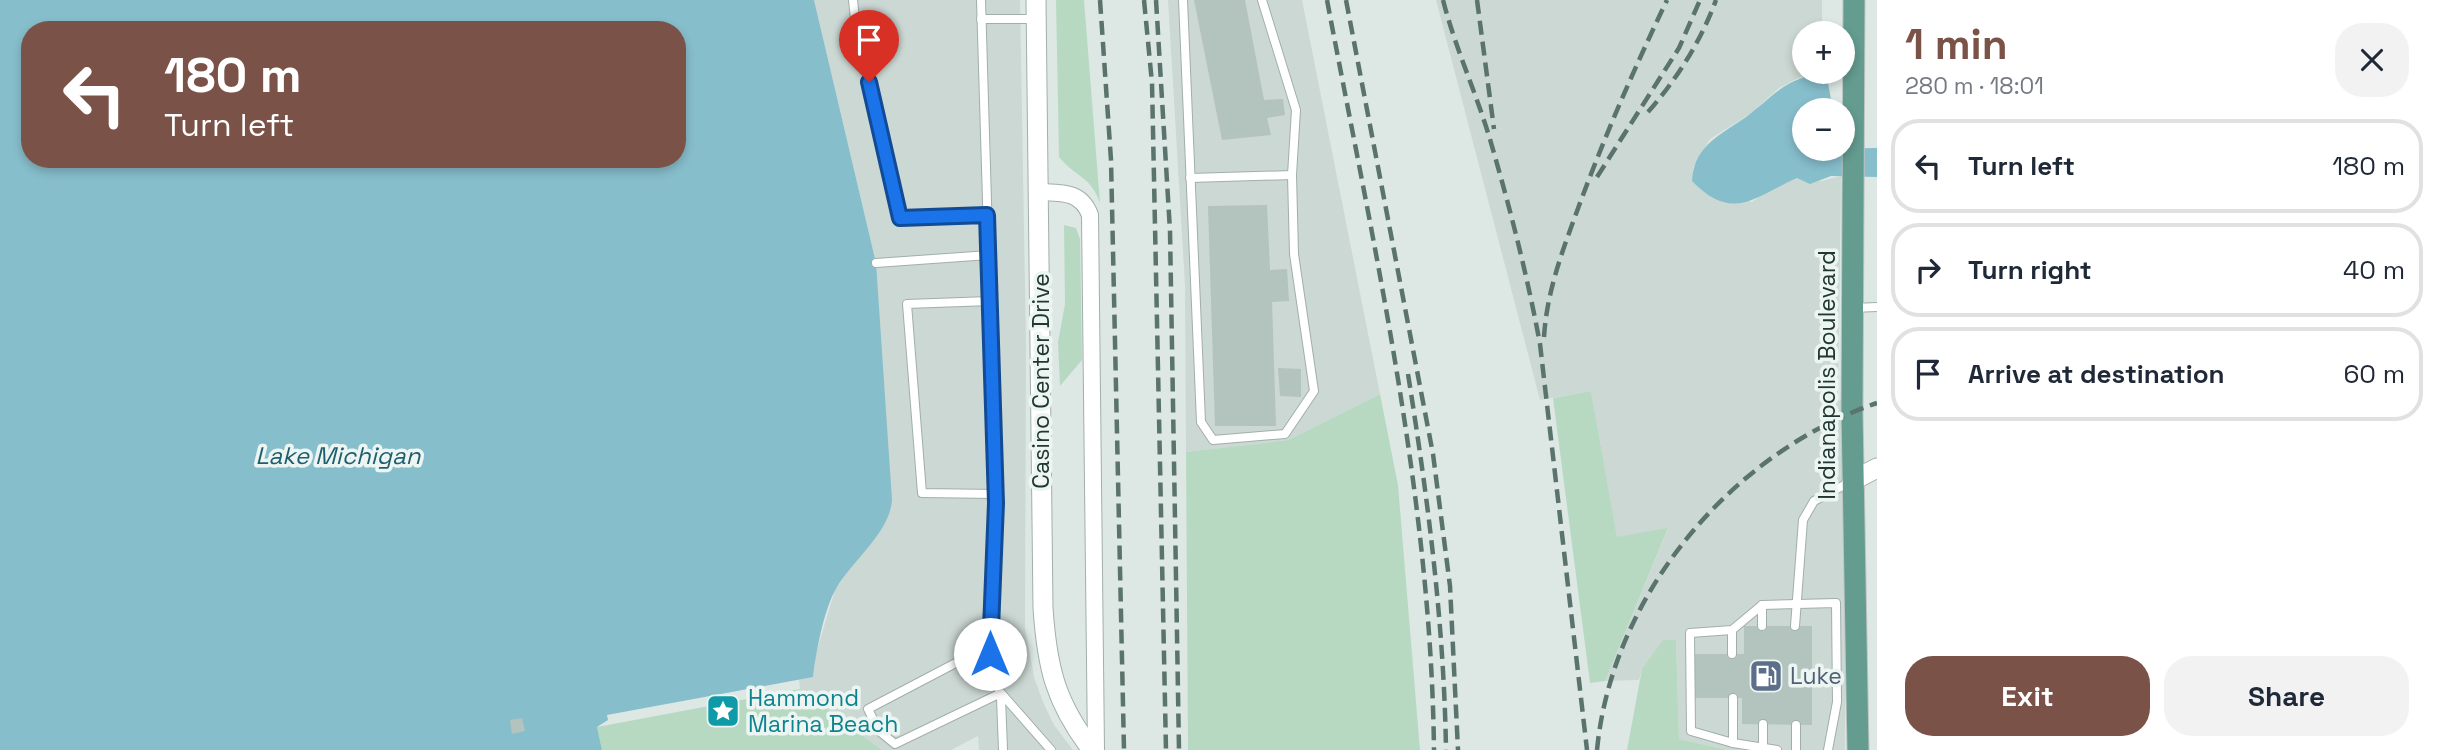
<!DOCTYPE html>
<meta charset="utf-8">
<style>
:root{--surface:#fff;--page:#f2f2f3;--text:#1f2937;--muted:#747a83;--line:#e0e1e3;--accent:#7a5247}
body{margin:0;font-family:"Space Grotesk",sans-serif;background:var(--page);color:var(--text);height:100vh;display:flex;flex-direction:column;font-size:26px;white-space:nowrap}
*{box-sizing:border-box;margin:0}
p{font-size:23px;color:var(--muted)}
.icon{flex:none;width:38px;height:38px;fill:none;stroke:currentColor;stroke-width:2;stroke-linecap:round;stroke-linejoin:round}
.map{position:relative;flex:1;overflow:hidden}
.drawer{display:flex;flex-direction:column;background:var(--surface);width:560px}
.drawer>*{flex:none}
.banner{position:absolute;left:21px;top:21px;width:665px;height:147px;border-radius:28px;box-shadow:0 4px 10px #0003;background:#7a5247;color:#fff;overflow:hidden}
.buttons{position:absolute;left:1792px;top:21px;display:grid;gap:14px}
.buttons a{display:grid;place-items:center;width:63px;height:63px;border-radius:50%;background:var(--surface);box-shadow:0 4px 10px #0003;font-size:35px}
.pin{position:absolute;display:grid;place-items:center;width:60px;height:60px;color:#fff;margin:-72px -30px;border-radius:50% 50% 50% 0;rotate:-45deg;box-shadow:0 0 7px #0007}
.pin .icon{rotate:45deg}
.me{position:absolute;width:77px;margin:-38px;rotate:0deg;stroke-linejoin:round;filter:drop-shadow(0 0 5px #0008)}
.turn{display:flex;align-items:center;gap:24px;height:147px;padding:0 28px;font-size:32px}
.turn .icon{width:91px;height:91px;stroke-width:2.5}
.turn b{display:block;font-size:49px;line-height:60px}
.round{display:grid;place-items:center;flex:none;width:74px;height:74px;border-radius:28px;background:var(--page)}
.head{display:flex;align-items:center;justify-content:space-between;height:119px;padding:0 28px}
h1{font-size:42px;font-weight:700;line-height:52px;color:var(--accent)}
.cta{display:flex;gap:14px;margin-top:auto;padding:14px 28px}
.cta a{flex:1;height:80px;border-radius:28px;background:var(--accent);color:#fff;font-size:28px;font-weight:700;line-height:80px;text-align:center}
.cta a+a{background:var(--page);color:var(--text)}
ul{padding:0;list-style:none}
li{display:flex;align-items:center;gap:21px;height:94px;margin:0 14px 10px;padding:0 14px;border:4px solid var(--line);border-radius:28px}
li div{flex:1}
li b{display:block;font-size:26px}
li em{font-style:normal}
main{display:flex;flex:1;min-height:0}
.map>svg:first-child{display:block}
.built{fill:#ccd8d3}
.green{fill:#b7d9c2}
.water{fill:#87becc;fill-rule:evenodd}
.building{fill:#b3c3bd}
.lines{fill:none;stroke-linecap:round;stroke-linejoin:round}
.service-casing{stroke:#a1afab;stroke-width:10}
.minor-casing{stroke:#a1afab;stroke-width:18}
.tertiary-casing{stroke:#a1afab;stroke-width:21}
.primary-casing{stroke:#bcc3c2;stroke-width:23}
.service{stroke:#fff;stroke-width:8}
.minor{stroke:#fff;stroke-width:16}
.tertiary{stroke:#fff;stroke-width:19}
.primary{stroke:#649c90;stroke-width:21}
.rail{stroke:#5a736d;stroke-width:4.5;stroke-dasharray:14 7;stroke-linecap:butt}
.route-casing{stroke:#114b97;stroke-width:18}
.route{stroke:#1a73e8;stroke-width:12}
.labels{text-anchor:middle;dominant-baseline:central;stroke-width:7;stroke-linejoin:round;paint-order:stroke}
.street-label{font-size:23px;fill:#203732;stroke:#edf5f2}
.service-label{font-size:23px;fill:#4e5e75;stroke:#edf5f2;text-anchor:start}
.culture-label{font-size:23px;fill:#0d838f;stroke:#edf5f2;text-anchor:start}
.water-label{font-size:24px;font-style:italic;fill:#1e5e6f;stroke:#edf5f2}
</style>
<main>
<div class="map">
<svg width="1877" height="750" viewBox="0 0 1877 750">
<rect width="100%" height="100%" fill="#dde8e4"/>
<g class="built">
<polygon points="814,0 1020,0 1026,345 1025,628 1034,677 1043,702 1054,725 1073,750 979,750 978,736 951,750 882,750 800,689 799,679 813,676 816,653 835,590 850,568 876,263"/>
<polygon points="1168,0 1302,0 1380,394 1288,440 1186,452 1185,285"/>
<polygon points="1436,0 1822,0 1822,33 1804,33 1804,72 1821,73 1798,78 1779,88 1750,114 1710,139 1693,168 1692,181 1752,202 1767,191 1797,178 1822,181 1841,176 1838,401 1846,398 1845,750 1728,750 1679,739 1676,640 1642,669 1639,680 1605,681 1668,529 1617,538 1591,391 1540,400"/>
</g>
<g class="green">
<path d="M1056 0H1084L1100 203C1091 176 1075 177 1059 157Z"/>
<polygon points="1064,225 1076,228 1080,239 1082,360 1060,386 1058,342 1065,304"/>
<polygon points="1591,391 1617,537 1668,528 1605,681 1590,683 1553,398"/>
<polygon points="1380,394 1398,485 1420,750 1188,750 1186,452 1288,440"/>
<polygon points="1663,640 1676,640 1679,739 1728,750 1627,750 1642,669"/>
<polygon points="800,689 882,750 602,750 597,727"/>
</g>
<g class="water">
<path d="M0 0H814L876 263 892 500C890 532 853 560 837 587 824 608 816 652 813 677L607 715 608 720 597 727 602 750H0ZM30 30H677V159H30Z"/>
<path d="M1826 72 1833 110H1804V149L1877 148V177L1831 176 1810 184 1797 178C1754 197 1733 223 1692 181 1694 143 1724 134 1750 114 1781 89 1785 80 1826 72Z"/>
</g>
<g class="building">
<polygon points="1194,0 1245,0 1264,100 1283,99 1285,115 1267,118 1271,135 1222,140"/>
<polygon points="1267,205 1270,270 1287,269 1289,301 1272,302 1276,426 1215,426 1208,206"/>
<polygon points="1278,368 1301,369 1301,397 1280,396"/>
<polygon points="1744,626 1812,626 1812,725 1742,724 1742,698 1693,698 1693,654 1744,654"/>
<polygon points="522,718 525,731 512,734 510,720"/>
</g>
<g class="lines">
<defs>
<g id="service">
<polyline points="853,0 856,28 900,218 987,215"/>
<polyline points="981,0 996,503 990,654 1001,698 1003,750"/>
<polyline points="1183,0 1201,422 1213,440 1285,434 1314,391 1294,254 1292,175 1296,110 1262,0"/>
<polyline points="981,19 1034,19"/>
<polyline points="1190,178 1292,175"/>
<polyline points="876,263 989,255"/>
<polyline points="990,301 907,304 922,493 996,494"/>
<polyline points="1853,308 1877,307"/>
<polyline points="1762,605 1762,626"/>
<polyline points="1795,626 1803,520 1814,501 1850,482"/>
<polyline points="1732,630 1732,654"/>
<polyline points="990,645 868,709 879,731 895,744 1001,693 1051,750"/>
<polyline points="1733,698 1733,743"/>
<polyline points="1763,724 1763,748"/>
<polyline points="1796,725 1796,750"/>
<polyline points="1777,750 1733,743 1691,731 1690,633 1732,630 1762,605 1836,603 1837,702 1828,750"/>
</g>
<path id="minor" d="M1040 192C1062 193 1081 191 1090 215L1096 750"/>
<g id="tertiary">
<path d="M1036 0 1043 608C1047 667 1055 702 1092 750"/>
<polyline points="1852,481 1877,468"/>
</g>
<polyline id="primary" points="1854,0 1852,412 1858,750"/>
</defs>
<use href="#service" class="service-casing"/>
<use href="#minor" class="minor-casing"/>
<use href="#tertiary" class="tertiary-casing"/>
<use href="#primary" class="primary-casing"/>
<use href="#service" class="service"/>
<use href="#minor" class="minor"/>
<use href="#tertiary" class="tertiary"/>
<use href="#primary" class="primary"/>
<g class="rail">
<polyline points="1100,0 1111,160 1124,750"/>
<polyline points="1144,0 1152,83 1166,750"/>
<polyline points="1156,0 1170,231 1179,750"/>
<path d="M1327 0C1374 248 1431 497 1434 750"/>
<polyline points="1346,0 1433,454 1450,586 1458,750"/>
<path d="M1443 0C1455 47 1475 90 1489 136 1509 204 1527 274 1540 344L1587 750"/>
<polyline points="1477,0 1494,129"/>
<path d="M1648 112C1677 79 1701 41 1716 0"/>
<polyline points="1597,177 1679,48 1700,0"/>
<path d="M1544 337C1547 289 1564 247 1580 203 1606 133 1635 67 1667 0"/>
<path d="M1408 374C1428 500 1444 623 1446 750"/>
<path d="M1597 750C1612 595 1731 453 1877 403"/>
</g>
</g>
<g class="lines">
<defs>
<polyline id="route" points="869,82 900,218 987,215 996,503 990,654"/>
</defs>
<use href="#route" class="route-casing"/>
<use href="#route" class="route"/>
</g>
<defs>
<symbol id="fuel-square" viewBox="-11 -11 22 22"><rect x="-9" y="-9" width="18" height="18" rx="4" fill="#5c6f8a" stroke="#edf5f2"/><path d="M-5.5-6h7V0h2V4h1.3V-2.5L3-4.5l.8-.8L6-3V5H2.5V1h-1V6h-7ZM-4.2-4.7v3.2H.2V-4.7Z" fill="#fff"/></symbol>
<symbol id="sight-square" viewBox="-11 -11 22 22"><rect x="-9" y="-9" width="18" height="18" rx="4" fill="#0f9aa8" stroke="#edf5f2"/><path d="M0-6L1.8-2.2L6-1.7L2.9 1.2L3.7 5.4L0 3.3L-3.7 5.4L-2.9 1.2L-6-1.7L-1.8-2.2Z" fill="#fff"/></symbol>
</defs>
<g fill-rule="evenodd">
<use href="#fuel-square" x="1747" y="657" width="38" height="38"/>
<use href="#sight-square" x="704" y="692" width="38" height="38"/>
</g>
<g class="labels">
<g class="street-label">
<text transform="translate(1827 375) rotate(-90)">Indianapolis Boulevard</text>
<text transform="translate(1041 381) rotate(-90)">Casino Center Drive</text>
</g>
<g class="service-label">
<text x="1790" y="676">Luke</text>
</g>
<g class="culture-label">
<text x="748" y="698">Hammond<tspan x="748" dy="26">Marina Beach</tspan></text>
</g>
<g class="water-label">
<text x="338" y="455">Lake Michigan</text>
</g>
</g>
</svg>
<div class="buttons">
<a>+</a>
<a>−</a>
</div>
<div class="pin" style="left:869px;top:82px;background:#d93025"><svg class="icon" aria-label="arrive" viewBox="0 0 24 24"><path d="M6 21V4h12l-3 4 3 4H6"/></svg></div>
<svg class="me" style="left:990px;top:654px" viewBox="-20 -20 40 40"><circle r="19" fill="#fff"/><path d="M0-13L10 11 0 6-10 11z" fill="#1a73e8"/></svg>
<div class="banner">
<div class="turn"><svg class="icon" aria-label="left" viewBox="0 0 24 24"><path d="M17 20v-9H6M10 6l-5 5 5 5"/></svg><div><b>180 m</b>Turn left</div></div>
</div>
</div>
<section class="drawer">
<div class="head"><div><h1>1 min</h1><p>280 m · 18:01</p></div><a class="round"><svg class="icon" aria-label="close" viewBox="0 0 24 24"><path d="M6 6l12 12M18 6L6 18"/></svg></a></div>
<ul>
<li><svg class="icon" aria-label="left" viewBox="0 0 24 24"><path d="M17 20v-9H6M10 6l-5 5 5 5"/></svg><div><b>Turn left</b></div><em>180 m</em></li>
<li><svg class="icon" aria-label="right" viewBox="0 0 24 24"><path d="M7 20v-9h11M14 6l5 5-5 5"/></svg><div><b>Turn right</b></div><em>40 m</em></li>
<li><svg class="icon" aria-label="arrive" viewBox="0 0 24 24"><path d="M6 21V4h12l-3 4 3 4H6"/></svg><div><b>Arrive at destination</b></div><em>60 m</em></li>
</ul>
<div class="cta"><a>Exit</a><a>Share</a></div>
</section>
</main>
